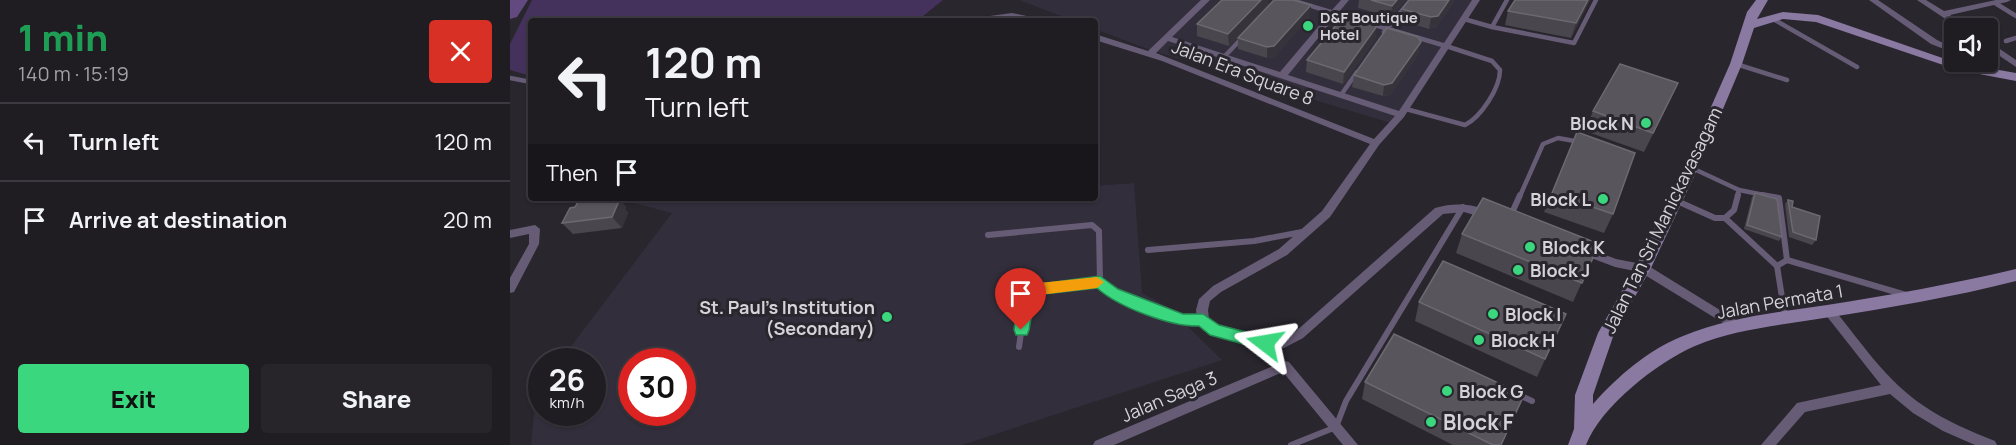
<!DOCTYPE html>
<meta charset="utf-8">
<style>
:root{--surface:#1f1c22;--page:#27252a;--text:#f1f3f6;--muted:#a1a1a5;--line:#3c3a40;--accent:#3ad77f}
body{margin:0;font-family:Manrope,sans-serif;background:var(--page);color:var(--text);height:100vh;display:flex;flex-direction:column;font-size:22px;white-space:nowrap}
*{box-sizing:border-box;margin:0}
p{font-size:20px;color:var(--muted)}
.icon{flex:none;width:33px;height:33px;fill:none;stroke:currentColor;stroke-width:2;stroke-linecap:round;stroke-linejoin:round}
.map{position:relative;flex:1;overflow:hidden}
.details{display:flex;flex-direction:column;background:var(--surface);width:510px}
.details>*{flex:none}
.hud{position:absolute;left:18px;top:18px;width:570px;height:183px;border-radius:6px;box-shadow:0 2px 4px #0004,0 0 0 2px var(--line);background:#1f1c22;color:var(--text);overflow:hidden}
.fabs{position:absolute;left:1434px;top:18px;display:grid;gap:12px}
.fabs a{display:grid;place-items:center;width:54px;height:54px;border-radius:6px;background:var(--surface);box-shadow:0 2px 4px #0004,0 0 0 2px var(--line);font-size:30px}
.speed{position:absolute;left:18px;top:348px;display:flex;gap:12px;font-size:30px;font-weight:700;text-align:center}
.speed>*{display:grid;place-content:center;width:78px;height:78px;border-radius:50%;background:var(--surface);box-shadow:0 2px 4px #0004,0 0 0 2px var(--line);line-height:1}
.speed small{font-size:15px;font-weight:400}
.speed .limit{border:9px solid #d22;background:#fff;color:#111}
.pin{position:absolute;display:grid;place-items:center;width:51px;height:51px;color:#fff;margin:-62px -26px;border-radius:50% 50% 50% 0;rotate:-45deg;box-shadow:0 0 6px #0007}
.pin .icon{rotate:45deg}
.me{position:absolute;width:66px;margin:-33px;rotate:284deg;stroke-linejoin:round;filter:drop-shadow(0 0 4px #0008)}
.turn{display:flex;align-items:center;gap:21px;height:126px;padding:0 18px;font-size:27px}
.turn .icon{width:78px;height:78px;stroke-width:2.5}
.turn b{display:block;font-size:42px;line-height:51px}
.then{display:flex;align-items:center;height:57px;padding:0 18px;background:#0003;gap:12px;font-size:22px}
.round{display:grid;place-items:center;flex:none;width:63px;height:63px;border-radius:6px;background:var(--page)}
.headline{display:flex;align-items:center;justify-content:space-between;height:102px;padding:0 18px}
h1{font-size:36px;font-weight:800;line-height:45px;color:#1e9e55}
.primary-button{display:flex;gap:12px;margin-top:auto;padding:12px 18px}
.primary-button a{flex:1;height:69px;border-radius:6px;background:var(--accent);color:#111;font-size:24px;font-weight:800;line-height:69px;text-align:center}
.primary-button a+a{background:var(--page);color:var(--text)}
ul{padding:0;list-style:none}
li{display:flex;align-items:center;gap:18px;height:78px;padding:0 18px;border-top:2px solid var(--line)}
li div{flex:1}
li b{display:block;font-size:22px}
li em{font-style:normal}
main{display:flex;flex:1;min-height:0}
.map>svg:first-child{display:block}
.built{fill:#332e3b;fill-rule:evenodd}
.green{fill:#44315c}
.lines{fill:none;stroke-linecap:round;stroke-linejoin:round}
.river{fill:#624a81;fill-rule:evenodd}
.service-far1{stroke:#675c75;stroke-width:4.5}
.service{stroke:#675c75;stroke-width:6}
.minor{fill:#675c75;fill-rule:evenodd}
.secondary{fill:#8a79a1;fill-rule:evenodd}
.wall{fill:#4a464e}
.shaded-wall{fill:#36333b}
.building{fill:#58555d;stroke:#6c6970;stroke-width:1.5}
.route{fill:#3ad77f;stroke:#268c53;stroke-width:1.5}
.slow{fill:#f59e0b}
.poi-dot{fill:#3ad77f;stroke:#29262e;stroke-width:2}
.labels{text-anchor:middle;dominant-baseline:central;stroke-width:6;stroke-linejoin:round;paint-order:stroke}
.far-poi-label{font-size:15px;font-weight:bold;fill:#d5d3d8;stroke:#29262e;text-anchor:start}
.street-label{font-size:18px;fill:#d5d3d8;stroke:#29262e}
.poi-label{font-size:18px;font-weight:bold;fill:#d5d3d8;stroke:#29262e;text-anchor:start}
.near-poi-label{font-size:21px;font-weight:bold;fill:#d5d3d8;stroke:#29262e;text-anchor:start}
</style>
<main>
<section class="details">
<div class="headline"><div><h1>1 min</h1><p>140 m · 15:19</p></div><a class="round" style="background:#d93025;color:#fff"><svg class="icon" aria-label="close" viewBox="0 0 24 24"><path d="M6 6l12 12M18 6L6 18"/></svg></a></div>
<ul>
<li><svg class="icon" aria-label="left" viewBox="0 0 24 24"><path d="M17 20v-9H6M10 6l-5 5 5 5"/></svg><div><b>Turn left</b></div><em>120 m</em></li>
<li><svg class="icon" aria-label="arrive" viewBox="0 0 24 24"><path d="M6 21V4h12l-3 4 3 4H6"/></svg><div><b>Arrive at destination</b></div><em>20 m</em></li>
</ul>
<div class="primary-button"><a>Exit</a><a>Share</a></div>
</section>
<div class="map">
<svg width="1506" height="445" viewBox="0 0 1506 445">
<rect width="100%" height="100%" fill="#29262e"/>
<g class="built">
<polygon points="509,0 969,0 884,124 643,51 585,29 585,21 564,21"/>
<path d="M624 183 632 293 669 313 672 321 712 360 452 445H21L26 394 31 386 32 412H82V362L50 361 162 213 105 198H585V186ZM122 362H172V412H122Z"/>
</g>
<path class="green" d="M22 0H433L407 21C386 15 370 14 348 21H21V76L0 70V44Z"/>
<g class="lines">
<polygon class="river" points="0,0 18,0 7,17 0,19"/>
<g class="service-far1">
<polyline points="1485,3 1506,16"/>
<polyline points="954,19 982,27 997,0"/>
<polyline points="1263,19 1347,67"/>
<polyline points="982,27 1064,43 1086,0"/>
<polyline points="874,32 901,0"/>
<polyline points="1496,41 1506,38"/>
<polyline points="714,57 732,38"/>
<polyline points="1226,64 1277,80"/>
<polyline points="0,78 21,82"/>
<polyline points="831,95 847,72"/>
<path d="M896 109 955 125C971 117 990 88 990 70L982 61 936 46"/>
<polyline points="1182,168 1229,190 1227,196"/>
<polyline points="1229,190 1259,196"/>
<polyline points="1010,196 1033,144 1048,138 1070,142"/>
</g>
<g class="service">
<polyline points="1252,195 1269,198 1277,260"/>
<polyline points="1167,201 1205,218 1215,218 1267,266"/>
<polyline points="1001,215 1010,195"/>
<polyline points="1215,218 1224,210 1228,195"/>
<polyline points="478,235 582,225 589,231 590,282 603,293 672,321 692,320"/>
<polyline points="638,250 744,241 792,232"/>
<polyline points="1275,316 1267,266 1277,260 1396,295"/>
<polyline points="509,347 516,297 520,290 590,282"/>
<polyline points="1007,394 1022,401"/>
<polyline points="781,445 826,427 836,401 953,207"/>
</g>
<g class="minor">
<path d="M691 0H700L662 37 770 72 819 14 776 0H789L822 10 831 0H839L829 12 934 43 962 0H970L894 117 869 145 820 217 777 255 711 292 700 301 698 310 699 319 701 324 707 327 755 338H773L785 332 925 208C946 202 963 204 983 212L984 215 983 218 979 219 954 212 933 214 793 338 774 348H755L701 334 693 330 687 320 686 310 689 299 703 286 769 249 812 211 860 144 652 61 585 40V34L638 51ZM826 16 931 47 889 111 778 75ZM658 41 885 116 864 139 646 53Z"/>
<polygon points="1359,0 1368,0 1427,40 1444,48 1444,53 1421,44"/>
<polygon points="1407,0 1416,0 1434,11 1486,0 1501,0 1497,2 1440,15 1458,28 1449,28"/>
<polygon points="502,13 531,19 532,21 517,21 502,17 476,21 454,21 458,19"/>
<polygon points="1478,41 1506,60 1506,67 1478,48"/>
<polygon points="25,225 30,229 29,244 4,292 0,293 0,278 19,244 19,234 0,238 0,230"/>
<polygon points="1072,246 1106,259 1137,265 1231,323 1233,326 1231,329 1227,331 1223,329 1130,272 1105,267 1068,253 1067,250 1068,247"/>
<path d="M1319 306 1323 308C1351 342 1376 381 1414 406 1436 421 1460 431 1485 441L1487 445H1465L1433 431 1403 413 1380 394 1295 412 1266 445H1251L1287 403 1371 385 1315 314 1313 311 1315 308Z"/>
<polygon points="775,361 779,362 848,445 833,445 773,372 604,445 583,445 585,441"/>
</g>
<path class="secondary" d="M1246 0H1258L1247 19 1273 12 1308 15 1444 62 1506 73V81L1448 70 1306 22 1273 19 1244 28 1232 64 1188 168 1141 268 1104 334 1083 395V404C1108 376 1138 350 1173 336 1219 317 1269 312 1317 305 1380 295 1443 284 1506 269V281C1443 297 1379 308 1314 318 1272 325 1225 329 1185 346 1148 362 1091 406 1076 445H1058L1064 429 1065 395 1088 333 1126 266 1174 168 1220 64 1237 12Z"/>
</g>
<g class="wall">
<polygon points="849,0 895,0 881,17 848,8"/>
<polygon points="945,0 926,27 919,29 890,20 892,9"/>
<polygon points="1005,0 1080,0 1061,38 995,25 998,11"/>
<polygon points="758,4 719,46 687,36 687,24"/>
<polygon points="800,17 764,57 757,58 728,49 728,38"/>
<polygon points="866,37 833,84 796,72 797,60"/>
<polygon points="909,53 880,95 873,96 842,87 844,75"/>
<polygon points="1159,102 1134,152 1075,131 1083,111"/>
<polygon points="1042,193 1103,214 1094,233 1034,212"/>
<polygon points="1245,193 1272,237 1269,241 1234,229 1242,197"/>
<polygon points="85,198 109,198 116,207 115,209 118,213 112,228 63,234 52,223 65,207"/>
<polygon points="1278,200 1282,207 1306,240 1302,245 1279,237 1275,204"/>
<polygon points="952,234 1089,244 1063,302 946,253"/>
<polygon points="909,302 1056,314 1027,377 905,321"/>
<polygon points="855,382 991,445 943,445 852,399"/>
</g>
<g class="shaded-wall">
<polygon points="751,0 758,0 758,4 719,46 718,34"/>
<polygon points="887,0 895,0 881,17 882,6"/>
<polygon points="939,0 945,0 926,27 919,29 921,17"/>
<polygon points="1078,0 1080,0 1061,38 1066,23"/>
<polygon points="801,5 800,17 764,57 757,58 757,47"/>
<polygon points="867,26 866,37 833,84 834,72"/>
<polygon points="911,42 909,53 880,95 873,96 874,85"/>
<polygon points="106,198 109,198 116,207 115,209 118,213 112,228 102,217 104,202"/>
</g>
<g class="building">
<polygon points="712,0 751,0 718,34 687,24"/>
<polygon points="764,0 783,0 801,5 764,46 757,47 728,38"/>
<polygon points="861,0 887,0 882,6"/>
<polygon points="899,0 939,0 928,16 921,17 892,9"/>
<polygon points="1005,0 1078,0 1066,23 998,11"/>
<polygon points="839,17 867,26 834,72 797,60 832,18"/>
<polygon points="877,28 908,37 911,42 882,83 874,85 844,75"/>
<polygon points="1110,64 1168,83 1143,133 1083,111"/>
<polygon points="1067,132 1125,153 1103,214 1042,193"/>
<polygon points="1245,193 1267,199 1272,237 1237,225"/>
<polygon points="85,198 106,198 104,202 109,201 102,217 52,223 60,208 65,207 69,200"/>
<polygon points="973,198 1089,244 1072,283 952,234"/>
<polygon points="1278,200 1283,201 1282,207 1310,216 1306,240 1283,232"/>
<polygon points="933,261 1056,314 1035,359 909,302"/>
<polygon points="884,334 1014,395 991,445 983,445 855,382"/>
</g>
<path class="route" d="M590 276 608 289 673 314H693L709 325 755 337 763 343 755 350 700 335 689 326C661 327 608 307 587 288L525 295 519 330 517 335H506L504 330 508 297 515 286Z"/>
<polygon class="slow" points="587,277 594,282 587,288 529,295 521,289 529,283"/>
<g class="poi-dot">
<circle cx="798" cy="26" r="6"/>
<circle cx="1136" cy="123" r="6"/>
<circle cx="1093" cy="199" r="6"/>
<circle cx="1020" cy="247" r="6"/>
<circle cx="1008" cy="270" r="6"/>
<circle cx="983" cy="314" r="6"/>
<circle cx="377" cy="317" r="6"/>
<circle cx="969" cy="340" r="6"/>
<circle cx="937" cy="391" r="6"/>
<circle cx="921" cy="422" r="6"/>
</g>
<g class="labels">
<g class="far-poi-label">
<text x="810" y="17">D&amp;F Boutique<tspan x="810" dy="17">Hotel</tspan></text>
</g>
<g class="street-label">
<text transform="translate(733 72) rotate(21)">Jalan Era Square 8</text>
<text transform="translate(1152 220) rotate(-64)">Jalan Tan Sri Manickavasagam</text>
<text transform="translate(1270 301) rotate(-10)">Jalan Permata 1</text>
<text transform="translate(659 396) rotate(-23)">Jalan Saga 3</text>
</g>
<g class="poi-label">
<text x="1124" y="123" text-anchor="end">Block N</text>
<text x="1081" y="199" text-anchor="end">Block L</text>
<text x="1032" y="247">Block K</text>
<text x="1020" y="270">Block J</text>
<text x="365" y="307" text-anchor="end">St. Paul's Institution<tspan x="365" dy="21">(Secondary)</tspan></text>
<text x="995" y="314">Block I</text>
<text x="981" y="340">Block H</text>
<text x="949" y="391">Block G</text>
</g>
<g class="near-poi-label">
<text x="933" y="422">Block F</text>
</g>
</g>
</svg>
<div class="fabs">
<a><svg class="icon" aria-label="sound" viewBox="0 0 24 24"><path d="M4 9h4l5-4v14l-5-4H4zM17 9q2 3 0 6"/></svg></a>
</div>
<div class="speed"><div>26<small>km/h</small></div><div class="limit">30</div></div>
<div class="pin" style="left:511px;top:330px;background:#d93025"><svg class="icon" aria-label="arrive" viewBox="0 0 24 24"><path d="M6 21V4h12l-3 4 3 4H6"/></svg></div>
<svg class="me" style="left:755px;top:343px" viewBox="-20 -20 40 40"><path d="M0-17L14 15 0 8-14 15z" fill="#3ad77f" stroke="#fff" stroke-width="4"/></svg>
<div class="hud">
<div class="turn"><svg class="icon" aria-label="left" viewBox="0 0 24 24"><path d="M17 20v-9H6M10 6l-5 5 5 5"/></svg><div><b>120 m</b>Turn left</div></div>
<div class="then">Then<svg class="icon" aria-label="arrive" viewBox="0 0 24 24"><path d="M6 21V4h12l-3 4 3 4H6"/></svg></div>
</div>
</div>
</main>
